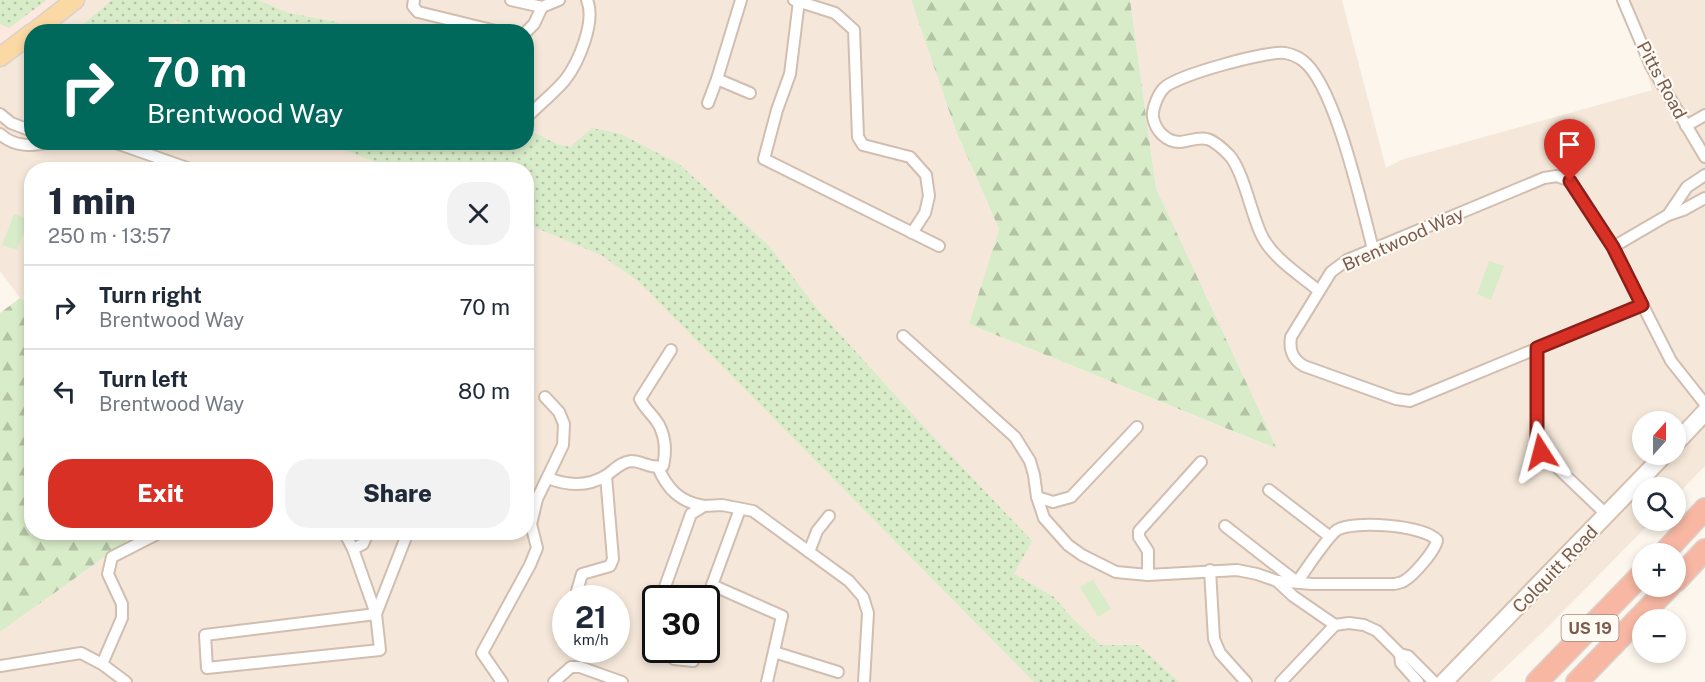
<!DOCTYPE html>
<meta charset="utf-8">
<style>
:root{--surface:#fff;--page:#f2f2f3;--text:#1f2937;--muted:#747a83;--line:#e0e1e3;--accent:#d93025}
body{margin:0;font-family:"Public Sans",sans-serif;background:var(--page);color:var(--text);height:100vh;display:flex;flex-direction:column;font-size:22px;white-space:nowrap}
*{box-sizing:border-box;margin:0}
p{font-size:20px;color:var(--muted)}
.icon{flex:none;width:33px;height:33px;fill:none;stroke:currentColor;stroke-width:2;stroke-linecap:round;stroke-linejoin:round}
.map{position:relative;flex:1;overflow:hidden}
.details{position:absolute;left:24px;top:162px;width:510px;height:378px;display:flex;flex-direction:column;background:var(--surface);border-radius:24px;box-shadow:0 3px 9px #0003}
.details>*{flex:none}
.guide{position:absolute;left:24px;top:24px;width:510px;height:126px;border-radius:24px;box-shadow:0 3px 9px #0003;background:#00695c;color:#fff;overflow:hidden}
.needle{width:39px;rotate:21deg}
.buttons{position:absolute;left:1632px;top:411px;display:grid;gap:12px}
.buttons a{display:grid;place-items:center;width:54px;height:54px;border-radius:50%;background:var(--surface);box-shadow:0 3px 9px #0003;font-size:30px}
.speed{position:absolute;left:552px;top:585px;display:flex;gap:12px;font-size:30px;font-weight:700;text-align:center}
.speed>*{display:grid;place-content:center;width:78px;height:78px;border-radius:50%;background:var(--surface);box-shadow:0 3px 9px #0003;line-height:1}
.speed small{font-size:15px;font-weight:400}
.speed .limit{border:3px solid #111;border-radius:9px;background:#fff;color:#111}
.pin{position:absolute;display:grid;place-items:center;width:51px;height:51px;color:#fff;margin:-62px -26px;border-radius:50% 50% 50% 0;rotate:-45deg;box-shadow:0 0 6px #0007}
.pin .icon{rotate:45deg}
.me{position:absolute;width:66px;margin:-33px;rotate:351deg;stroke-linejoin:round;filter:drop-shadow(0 0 4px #0008)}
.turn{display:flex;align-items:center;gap:21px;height:126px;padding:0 24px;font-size:27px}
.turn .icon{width:78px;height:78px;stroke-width:2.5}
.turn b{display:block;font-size:42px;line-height:51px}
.round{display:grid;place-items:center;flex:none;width:63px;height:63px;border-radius:24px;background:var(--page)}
.headline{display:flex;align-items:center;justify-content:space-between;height:102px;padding:0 24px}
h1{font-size:36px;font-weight:800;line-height:45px}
.cta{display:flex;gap:12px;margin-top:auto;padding:12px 24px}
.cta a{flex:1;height:69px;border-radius:24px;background:var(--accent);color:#fff;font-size:24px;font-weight:800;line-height:69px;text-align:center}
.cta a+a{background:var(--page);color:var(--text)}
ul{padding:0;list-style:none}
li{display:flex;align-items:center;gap:18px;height:84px;padding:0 24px;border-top:2px solid var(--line)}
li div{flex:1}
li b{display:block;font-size:22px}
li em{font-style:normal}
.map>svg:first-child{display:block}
.residential{fill:#f5e8da;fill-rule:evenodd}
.commercial{fill:#fde8e0}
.grass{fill:url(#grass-dots)}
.forest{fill:url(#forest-firs)}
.garden{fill:#d8ecc9}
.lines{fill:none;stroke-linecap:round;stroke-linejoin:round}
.street-casing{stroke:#d1beb0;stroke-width:14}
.secondary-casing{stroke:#d6c0b0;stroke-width:20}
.primary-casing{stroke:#dad1cd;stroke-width:21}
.highway-casing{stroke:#dad1cd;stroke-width:24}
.street{stroke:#fff;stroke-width:10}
.secondary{stroke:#fff;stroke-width:16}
.primary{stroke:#fbd9a5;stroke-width:18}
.highway{stroke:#f7b7a3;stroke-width:21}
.route-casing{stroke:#8d1f18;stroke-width:15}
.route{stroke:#d93025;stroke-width:10}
.labels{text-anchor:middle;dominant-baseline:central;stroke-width:4.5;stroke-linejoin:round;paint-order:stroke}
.shield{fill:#fffaf3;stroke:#a28b7f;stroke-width:1.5}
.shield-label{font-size:16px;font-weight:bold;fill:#7a5c4d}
.street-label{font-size:18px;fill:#7a5c4d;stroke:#fffaf3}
</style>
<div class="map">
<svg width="1705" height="682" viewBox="0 0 1705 682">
<defs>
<pattern id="grass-dots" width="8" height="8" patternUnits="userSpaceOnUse" patternTransform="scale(1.5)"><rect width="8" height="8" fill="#d8ecc9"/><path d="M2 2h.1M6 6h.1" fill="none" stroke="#b4c2a5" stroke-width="1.8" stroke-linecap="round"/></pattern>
<pattern id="forest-firs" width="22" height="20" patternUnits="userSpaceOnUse" patternTransform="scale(1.5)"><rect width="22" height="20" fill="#d8ecc9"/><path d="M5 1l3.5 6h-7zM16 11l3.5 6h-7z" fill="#b4c2a5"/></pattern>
</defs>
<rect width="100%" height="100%" fill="#fdf6ec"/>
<path class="residential" d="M83 0H911L956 131 999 229 969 324 1276 449 1156 188 1130 0H1342L1386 168 1401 160 1652 90 1625 0H1705V466L1676 496V488H1642V520L1652 521 1544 631 1490 682H0V632L138 533 526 532V170H32L31 307 20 298 0 271V60L31 37 32 142H526V32L40 31ZM1642 422H1676V454H1642ZM566 598H616V650H566ZM656 598H706V650H656Z"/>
<polygon class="commercial" points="0,0 83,0 0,60"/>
<g class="grass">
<polygon points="0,0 47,0 9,28 0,24"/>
<polygon points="112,0 257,0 289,13 336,22 351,31 200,31 176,20 163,27 161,31 82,31 82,25"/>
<polygon points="592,128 621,134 679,164 770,247 818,310 925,428 1032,541 1014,574 1054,597 1071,617 1100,645 1138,645 1179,682 1034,682 638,281 601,255 527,224 526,170 393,169 327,143 526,142 527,129 557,144 570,147"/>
</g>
<g class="forest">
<polygon points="911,0 1130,0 1156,188 1277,449 969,324 999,229 956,131"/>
<polygon points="20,298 32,307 32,532 138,533 0,632 0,313"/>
</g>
<g class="garden">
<polygon points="14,214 29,219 17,250 2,245"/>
<polygon points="1489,261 1504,266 1491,300 1477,294"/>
<polygon points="1093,580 1111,609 1098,617 1080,587"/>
</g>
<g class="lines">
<defs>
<g id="street">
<polyline points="414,0 413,6 418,12 500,32"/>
<polyline points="511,0 542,7 559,0"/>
<polyline points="794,0 835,13 854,30 858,137 863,145 910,157 926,175 929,196 925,213 912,233"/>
<polyline points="1623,0 1651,66 1705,157"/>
<polyline points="799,1 790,74 777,110 764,159 939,246"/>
<polyline points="526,32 534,24 542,7"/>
<polyline points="717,79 750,93"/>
<polyline points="708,103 717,79 741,0"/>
<polyline points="0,114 11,123 32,131"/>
<path d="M530 114C541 103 555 92 565 80 579 62 596 21 587 0"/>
<polyline points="1686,126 1705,115"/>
<path d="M0 134C15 148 34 146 52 142"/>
<polyline points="113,142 193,170"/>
<polyline points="1668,215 1687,187 1705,175"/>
<polyline points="1613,247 1668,215 1683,210 1705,198"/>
<path d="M1319 291C1300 275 1271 257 1261 234 1251 213 1243 170 1229 155 1223 149 1215 141 1207 139 1197 137 1190 141 1180 142 1166 142 1155 130 1153 117 1152 109 1158 94 1164 88 1177 75 1266 51 1285 53 1290 54 1298 57 1302 60 1335 83 1362 208 1373 249"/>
<path d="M1642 305 1410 401 1396 399 1304 366C1292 359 1289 350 1291 337L1331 272 1347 260 1544 178 1557 176 1570 181 1613 247 1671 361 1705 404"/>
<polyline points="903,336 1015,437 1030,461 1034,475 1037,497 1044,518 1068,545 1082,555 1116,572 1148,575 1237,570 1257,574 1277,581 1293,596 1335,625"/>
<polyline points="1537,348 1537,442 1541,452 1607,515"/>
<path d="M658 467C667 489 680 502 704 506"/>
<path d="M548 478C568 486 588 487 607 475 614 470 621 462 631 461 643 461 649 469 663 466 666 453 666 440 660 427 655 416 645 410 640 399L671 350"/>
<polyline points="1269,490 1329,536"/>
<polyline points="1037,497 1053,502 1071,497 1137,427"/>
<polyline points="1225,526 1297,582"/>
<polyline points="344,532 353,549 376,614"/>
<polyline points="353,549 363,544 368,532"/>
<polyline points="809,552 817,531 829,516"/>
<polyline points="1210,570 1214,639 1220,653 1246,682"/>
<polyline points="1148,575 1148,551 1139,537 1139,531 1201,462"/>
<path d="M1277 581 1312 584H1394C1395 584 1403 582 1404 581 1413 576 1436 550 1437 540 1423 525 1354 520 1337 530 1327 537 1306 570 1297 582"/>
<polyline points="712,585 740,509"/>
<polyline points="578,598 577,591 582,574 610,566 613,559 606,476"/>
<polyline points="661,598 691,514 704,506 722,505 753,511 849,581 863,597 868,613 864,682"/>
<polyline points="656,613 650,628 656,640"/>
<polygon points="376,614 380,650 207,668 205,635"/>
<polyline points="376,614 408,532"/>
<polyline points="706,624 712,585 782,616 767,682"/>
<polyline points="662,650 674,659 693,661 697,650"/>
<polyline points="774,652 838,672"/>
<polyline points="1400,654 1401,663 1418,682"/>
<polyline points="102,664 122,618 122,604 108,574 112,557 161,532"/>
<polyline points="0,666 81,653 102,664 126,682"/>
<polyline points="502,682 482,653 530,565 537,548 531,524 537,499 563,445 564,424 559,412 545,397"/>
<polyline points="554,682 571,667 580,667 622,682"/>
<polyline points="1281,682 1335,625 1349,623 1364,625 1377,631 1400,654 1408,656 1434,682"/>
</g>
<g id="secondary">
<polyline points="1676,443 1705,412"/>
<polyline points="1444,682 1665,454"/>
</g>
<g id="primary">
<polyline points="34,32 75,0"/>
<polyline points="0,57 32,33"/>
</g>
<g id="highway">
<polyline points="1663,554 1705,509"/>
<polyline points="1676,581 1705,550"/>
<polyline points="1537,682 1642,574"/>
<polyline points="1577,682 1670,586"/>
</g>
</defs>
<use href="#street" class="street-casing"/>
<use href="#secondary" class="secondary-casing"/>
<use href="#primary" class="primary-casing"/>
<use href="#highway" class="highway-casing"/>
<use href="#street" class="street"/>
<use href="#secondary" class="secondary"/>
<use href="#primary" class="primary"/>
<use href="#highway" class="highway"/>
</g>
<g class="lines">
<defs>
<polyline id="route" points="1541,452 1537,442 1537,348 1642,305 1613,247 1570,181"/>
</defs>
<use href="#route" class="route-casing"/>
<use href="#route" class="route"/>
</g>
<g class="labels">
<rect class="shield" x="1561.5" y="615" width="57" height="26" rx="4.5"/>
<g class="shield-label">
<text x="1590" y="628">US 19</text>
</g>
<g class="street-label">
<text transform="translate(1662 80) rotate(62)">Pitts Road</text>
<text transform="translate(1403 239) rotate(-24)">Brentwood Way</text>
<text transform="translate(1555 569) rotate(-46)">Colquitt Road</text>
</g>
</g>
</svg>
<div class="buttons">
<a><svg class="needle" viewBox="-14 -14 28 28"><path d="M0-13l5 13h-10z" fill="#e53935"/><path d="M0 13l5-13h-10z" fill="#747a83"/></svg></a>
<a><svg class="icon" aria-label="search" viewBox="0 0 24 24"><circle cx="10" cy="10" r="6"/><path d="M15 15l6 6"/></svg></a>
<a>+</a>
<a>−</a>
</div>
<div class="speed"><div>21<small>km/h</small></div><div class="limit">30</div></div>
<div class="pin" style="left:1570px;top:181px;background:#d93025"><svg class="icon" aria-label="arrive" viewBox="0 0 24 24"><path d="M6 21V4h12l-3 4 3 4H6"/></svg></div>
<svg class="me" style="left:1541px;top:452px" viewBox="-20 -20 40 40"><path d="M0-17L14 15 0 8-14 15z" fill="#d93025" stroke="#fff" stroke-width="4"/></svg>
<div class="guide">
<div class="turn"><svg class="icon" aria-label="right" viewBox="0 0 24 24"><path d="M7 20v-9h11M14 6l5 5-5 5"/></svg><div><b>70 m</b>Brentwood Way</div></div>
</div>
<section class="details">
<div class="headline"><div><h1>1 min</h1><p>250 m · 13:57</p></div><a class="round"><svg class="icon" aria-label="close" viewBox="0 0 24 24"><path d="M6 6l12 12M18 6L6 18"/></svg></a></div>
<ul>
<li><svg class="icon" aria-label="right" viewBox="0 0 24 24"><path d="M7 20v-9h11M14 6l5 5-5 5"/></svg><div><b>Turn right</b><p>Brentwood Way</p></div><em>70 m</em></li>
<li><svg class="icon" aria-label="left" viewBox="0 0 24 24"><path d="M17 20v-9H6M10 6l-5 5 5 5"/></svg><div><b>Turn left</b><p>Brentwood Way</p></div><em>80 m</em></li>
</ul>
<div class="cta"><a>Exit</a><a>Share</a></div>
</section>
</div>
